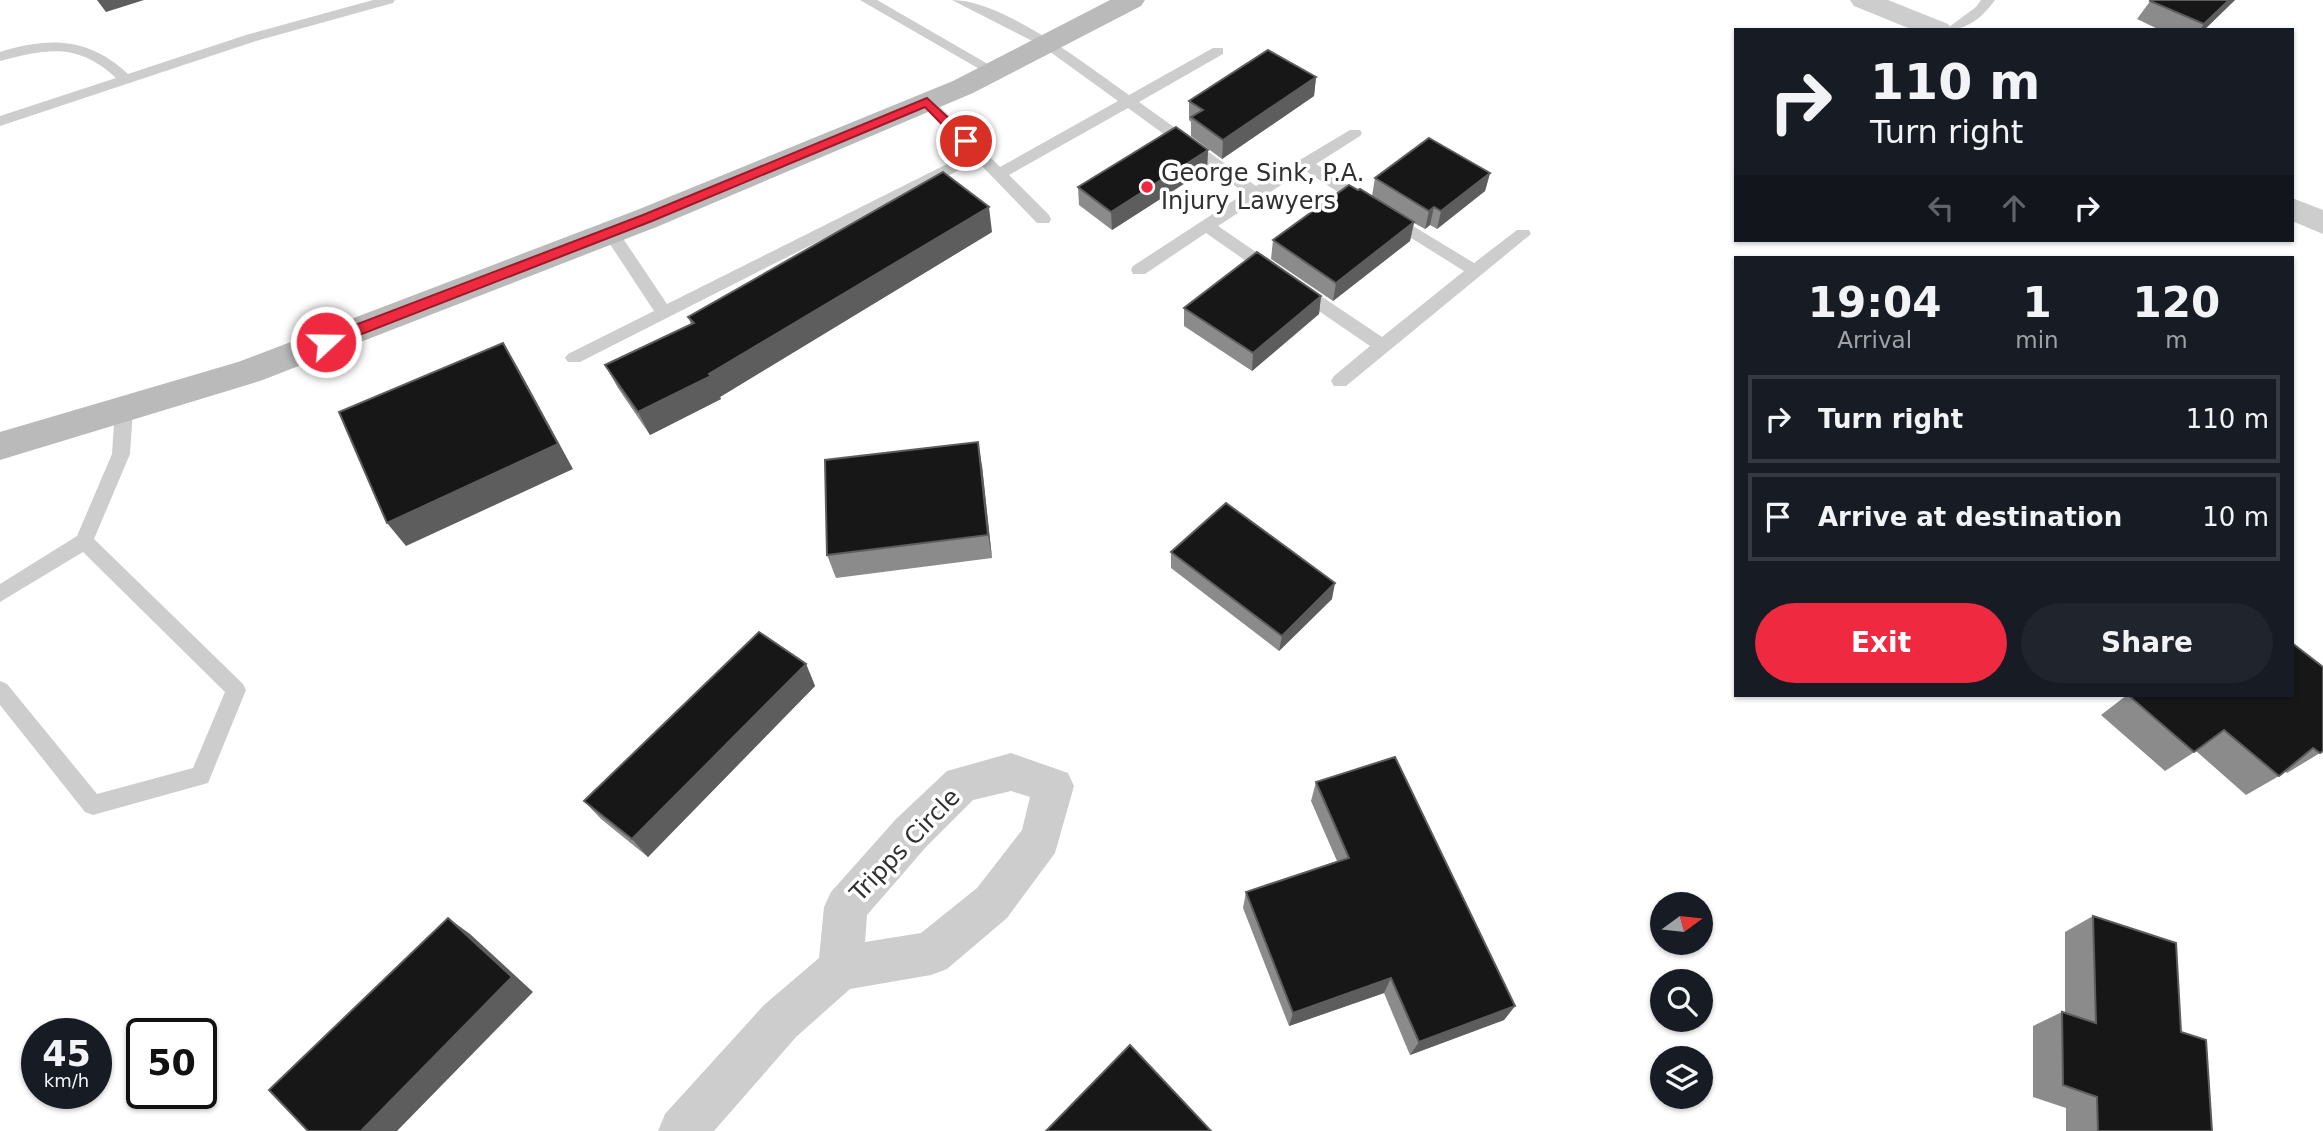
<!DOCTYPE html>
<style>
:root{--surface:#171b24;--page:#20242c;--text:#f1f3f6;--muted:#9ea1a6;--line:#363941;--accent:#ef293f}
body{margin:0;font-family:"DejaVu Sans",sans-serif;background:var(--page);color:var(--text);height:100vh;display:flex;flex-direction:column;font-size:26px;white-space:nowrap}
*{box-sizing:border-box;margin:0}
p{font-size:23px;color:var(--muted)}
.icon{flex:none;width:38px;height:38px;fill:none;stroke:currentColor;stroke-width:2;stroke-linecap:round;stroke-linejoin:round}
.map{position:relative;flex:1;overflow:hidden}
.drawer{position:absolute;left:1734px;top:256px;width:560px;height:441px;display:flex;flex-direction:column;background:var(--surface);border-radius:0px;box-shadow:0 2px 5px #0004}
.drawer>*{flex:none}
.guide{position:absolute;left:1734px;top:28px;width:560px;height:214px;border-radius:0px;box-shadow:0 2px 5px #0004;background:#171b24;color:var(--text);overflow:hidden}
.needle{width:46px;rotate:75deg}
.tools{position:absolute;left:1650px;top:892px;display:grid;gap:14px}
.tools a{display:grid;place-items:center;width:63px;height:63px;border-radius:50%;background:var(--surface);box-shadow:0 2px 5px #0004;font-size:35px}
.speed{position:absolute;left:21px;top:1018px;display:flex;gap:14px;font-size:35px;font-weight:700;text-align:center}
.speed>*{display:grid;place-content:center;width:91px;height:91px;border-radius:50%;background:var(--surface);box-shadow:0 2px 5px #0004;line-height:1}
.speed small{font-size:18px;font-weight:400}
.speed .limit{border:4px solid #111;border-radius:10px;background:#fff;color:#111}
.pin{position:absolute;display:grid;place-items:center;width:60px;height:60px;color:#fff;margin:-30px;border:4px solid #fff;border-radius:50%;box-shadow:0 2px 7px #0007}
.me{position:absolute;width:77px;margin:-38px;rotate:69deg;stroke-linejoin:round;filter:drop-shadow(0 0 5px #0008)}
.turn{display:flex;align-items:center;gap:24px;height:147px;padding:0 21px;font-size:32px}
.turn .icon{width:91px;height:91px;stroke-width:2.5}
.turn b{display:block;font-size:49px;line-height:60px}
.lanes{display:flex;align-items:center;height:66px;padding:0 21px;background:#0003;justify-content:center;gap:35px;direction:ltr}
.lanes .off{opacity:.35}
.eta{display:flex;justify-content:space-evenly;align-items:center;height:119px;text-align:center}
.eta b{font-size:42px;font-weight:800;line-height:49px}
.action{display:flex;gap:14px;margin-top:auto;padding:14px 21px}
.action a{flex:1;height:80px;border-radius:42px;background:var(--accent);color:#fff;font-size:28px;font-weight:800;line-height:80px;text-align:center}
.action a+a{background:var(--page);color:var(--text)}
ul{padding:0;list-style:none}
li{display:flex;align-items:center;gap:21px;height:88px;margin:0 14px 10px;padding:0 7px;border:4px solid var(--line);border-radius:0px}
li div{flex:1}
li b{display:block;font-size:26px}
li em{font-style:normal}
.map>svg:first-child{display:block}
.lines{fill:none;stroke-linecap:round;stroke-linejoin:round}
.service{fill:#cdcdcd;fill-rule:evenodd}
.minor{fill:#cdcdcd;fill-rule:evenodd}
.tertiary{fill:#cdcdcd;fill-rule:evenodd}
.secondary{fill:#bababa;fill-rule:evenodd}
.wall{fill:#8b8b8b}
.shaded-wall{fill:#5d5d5d}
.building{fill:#171717;stroke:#5d5d5d;stroke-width:2}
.route{fill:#ef293f;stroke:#9b1b29;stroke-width:2}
.poi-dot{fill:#ef293f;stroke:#fff;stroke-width:2.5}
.labels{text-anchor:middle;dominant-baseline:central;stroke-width:7;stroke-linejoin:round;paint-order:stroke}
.poi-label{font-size:24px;fill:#303030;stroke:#fff;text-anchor:start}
.street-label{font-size:24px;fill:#303030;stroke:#fff}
</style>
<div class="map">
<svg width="2323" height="1131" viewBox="0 0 2323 1131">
<rect width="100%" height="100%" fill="#fff"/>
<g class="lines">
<g class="service">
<path d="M373 0H395L393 3 256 41 0 126V116L116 78C77 42 47 49 0 61V52C49 37 88 37 128 74L246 35Z"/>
<polygon points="860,0 877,0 1000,71 993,75 988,74"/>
<path d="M952 0C1003 0 1087 65 1129 95L1213 48H1223V54L1139 102 1256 186 1350 130H1360L1362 133 1360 136 1316 164 1372 201 1370 205H1358L1304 170 1218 226 1278 267 1280 271 1278 275H1266L1206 233 1145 274H1133L1131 270 1133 266 1245 193 1128 108 1009 175 1049 215 1051 219 1049 223H1037L977 161 580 362H568L565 358 568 354 654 311 602 232 604 228H616L667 304 969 153 922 105 920 102 922 99H932L1000 167 1118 101 1042 46Z"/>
<path d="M1981 0H1995C1982 18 1967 30 1945 30L1976 7Z"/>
<polygon points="1390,212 1474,263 1517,230 1529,230 1531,234 1346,386 1334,386 1331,381 1334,376 1370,346 1294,294 1292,290 1294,286 1306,286 1382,337 1464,271 1384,221 1382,217"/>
<polygon points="124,402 130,404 133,409 130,454 94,539 243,684 246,690 208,783 93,815 85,812 0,705 0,681 7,684 97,794 193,768 225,692 83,552 0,602 0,584 77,536 112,454 115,409 118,404"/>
</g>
<path class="minor" d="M1011 753 1068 773 1074 786 1055 853 1007 918 947 969 931 975 850 989 796 1037 714 1131H658L665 1114 764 1005 819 958 824 907 831 892 896 819 947 771ZM1011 791 1030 797 1022 830 977 888 921 933 865 942 867 915 926 847 973 800Z"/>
<g class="tertiary">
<polygon points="1850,0 1888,0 1948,24 1952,30 1913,30 1854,6"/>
<polygon points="2292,198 2323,210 2323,234 2292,221"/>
</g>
<polygon class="secondary" points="1110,0 1145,0 1141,6 973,93 659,226 260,381 0,460 0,432 238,362 637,210 953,81"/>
</g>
<g class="wall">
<polygon points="2151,0 2235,0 2204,30 2160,30 2137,19"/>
<polygon points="1316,77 1314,96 1222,159 1191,136 1191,122 1189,120 1189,101"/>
<polygon points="1208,150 1207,169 1112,230 1079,205 1078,187"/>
<polygon points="1490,173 1485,191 1437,229 1430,225 1425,229 1414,223 1410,241 1333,301 1271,259 1273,240 1358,190 1372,196 1375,178"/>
<polygon points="992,232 720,397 721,399 650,435 618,388 605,365 691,324 688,317"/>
<polygon points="1321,296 1319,314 1252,371 1184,326 1184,308"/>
<polygon points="982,466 992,558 836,578 827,555"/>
<polygon points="1171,552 1332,599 1279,651 1171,568"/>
<polygon points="806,664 815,686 648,857 601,819 584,801"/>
<polygon points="2127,695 2292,695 2320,753 2287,773 2285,771 2279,776 2246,795 2196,751 2165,771 2101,715"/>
<polygon points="1316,782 1515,1006 1504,1020 1410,1055 1384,993 1289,1026 1243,908 1246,892 1337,861 1311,801"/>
<polygon points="2093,916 2181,1032 2212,1131 2066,1131 2066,1108 2033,1097 2033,1026 2062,1012 2065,1013 2065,932"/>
</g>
<g class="shaded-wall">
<polygon points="97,0 144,0 106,12"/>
<polygon points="2229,0 2235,0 2204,30 2200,30 2204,24"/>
<polygon points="1316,77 1314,96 1222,159 1223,140"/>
<polygon points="1208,150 1207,169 1112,230 1111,212"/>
<polygon points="1490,173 1485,191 1437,229 1441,211"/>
<polygon points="989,207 992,232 720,397 721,399 650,435 638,412"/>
<polygon points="1434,207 1430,225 1425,229 1429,211"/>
<polygon points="1414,222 1410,241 1333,301 1336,283"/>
<polygon points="1321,296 1319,314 1252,371 1253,353"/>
<polygon points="503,343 518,368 573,469 406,546 387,523"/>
<polygon points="978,442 982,466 992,558 988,535"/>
<polygon points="1335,583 1332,599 1279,651 1282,636"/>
<polygon points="806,664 815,686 648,857 632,839"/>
<polygon points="448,918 470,934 533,992 397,1131 361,1131"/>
<polygon points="1391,978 1384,993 1289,1026 1293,1013"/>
<polygon points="1515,1006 1504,1020 1410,1055 1419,1042"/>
</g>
<g class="building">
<polygon points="2151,0 2229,0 2204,24 2150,1"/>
<polygon points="1268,50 1316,77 1223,140 1191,117 1203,110 1189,101"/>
<polygon points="1176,127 1208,150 1111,212 1078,187"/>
<polygon points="1429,138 1490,173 1441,211 1434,207 1429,211 1375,178"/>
<polygon points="943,172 989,207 709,374 711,376 638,412 605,365 694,323 688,317"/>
<polygon points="1349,185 1358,190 1360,189 1414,222 1336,283 1273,240"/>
<polygon points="1257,252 1321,296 1253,353 1184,308"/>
<polygon points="503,343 558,444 387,523 339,412"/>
<polygon points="978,442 988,535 827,555 825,460"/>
<polygon points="1226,503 1335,583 1282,636 1171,552"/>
<polygon points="759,632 806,664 632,839 584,801"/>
<polygon points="2292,643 2323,667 2323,751 2320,753 2313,748 2279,776 2224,730 2194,752 2128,695 2292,695"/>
<polygon points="1395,757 1515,1006 1419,1042 1391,978 1293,1013 1246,892 1349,858 1316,782"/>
<polygon points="2093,916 2176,943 2181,1032 2206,1040 2212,1131 2098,1131 2097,1097 2063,1085 2062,1012 2096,1023"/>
<polygon points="448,918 512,977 361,1131 308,1131 269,1090"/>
<polygon points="1130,1045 1211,1131 1046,1131"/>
</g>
<polygon class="route" points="927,98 970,138 970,144 961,144 925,107 652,221 331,346 321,346 319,342 321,338 643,215"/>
<circle class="poi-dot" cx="1147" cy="187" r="7"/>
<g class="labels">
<g class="poi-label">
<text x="1161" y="173">George Sink, P.A.<tspan x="1161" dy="28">Injury Lawyers</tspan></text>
</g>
<g class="street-label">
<text transform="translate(905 845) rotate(-46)">Tripps Circle</text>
</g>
</g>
</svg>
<div class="tools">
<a><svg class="needle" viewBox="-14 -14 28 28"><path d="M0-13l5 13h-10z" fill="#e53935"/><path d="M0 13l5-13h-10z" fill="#9ea1a6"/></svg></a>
<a><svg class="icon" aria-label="search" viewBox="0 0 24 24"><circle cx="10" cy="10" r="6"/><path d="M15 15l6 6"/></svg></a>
<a><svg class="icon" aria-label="layers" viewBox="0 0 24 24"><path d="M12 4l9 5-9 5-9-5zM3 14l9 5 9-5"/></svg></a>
</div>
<div class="speed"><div>45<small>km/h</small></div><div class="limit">50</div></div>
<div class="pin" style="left:966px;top:141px;background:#d93025"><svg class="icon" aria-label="arrive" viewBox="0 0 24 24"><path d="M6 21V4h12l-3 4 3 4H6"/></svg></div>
<svg class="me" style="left:326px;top:342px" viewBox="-20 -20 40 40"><circle r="17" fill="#ef293f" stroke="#fff" stroke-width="3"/><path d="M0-11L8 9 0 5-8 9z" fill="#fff"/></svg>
<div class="guide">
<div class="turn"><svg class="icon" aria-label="right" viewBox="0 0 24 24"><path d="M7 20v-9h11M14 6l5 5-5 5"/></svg><div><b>110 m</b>Turn right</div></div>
<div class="lanes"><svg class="icon off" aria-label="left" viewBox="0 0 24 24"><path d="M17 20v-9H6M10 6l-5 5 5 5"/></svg><svg class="icon off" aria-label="ahead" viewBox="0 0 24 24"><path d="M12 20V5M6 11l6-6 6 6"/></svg><svg class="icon" aria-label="right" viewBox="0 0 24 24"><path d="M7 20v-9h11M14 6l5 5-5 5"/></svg></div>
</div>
<section class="drawer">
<div class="eta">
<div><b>19:04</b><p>Arrival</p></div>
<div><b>1</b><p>min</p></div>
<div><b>120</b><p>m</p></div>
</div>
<ul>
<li><svg class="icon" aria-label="right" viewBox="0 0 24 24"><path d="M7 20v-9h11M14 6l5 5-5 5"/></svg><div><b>Turn right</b></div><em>110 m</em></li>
<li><svg class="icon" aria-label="arrive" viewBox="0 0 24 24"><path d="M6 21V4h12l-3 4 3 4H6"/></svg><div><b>Arrive at destination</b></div><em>10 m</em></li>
</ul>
<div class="action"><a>Exit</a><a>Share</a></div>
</section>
</div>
